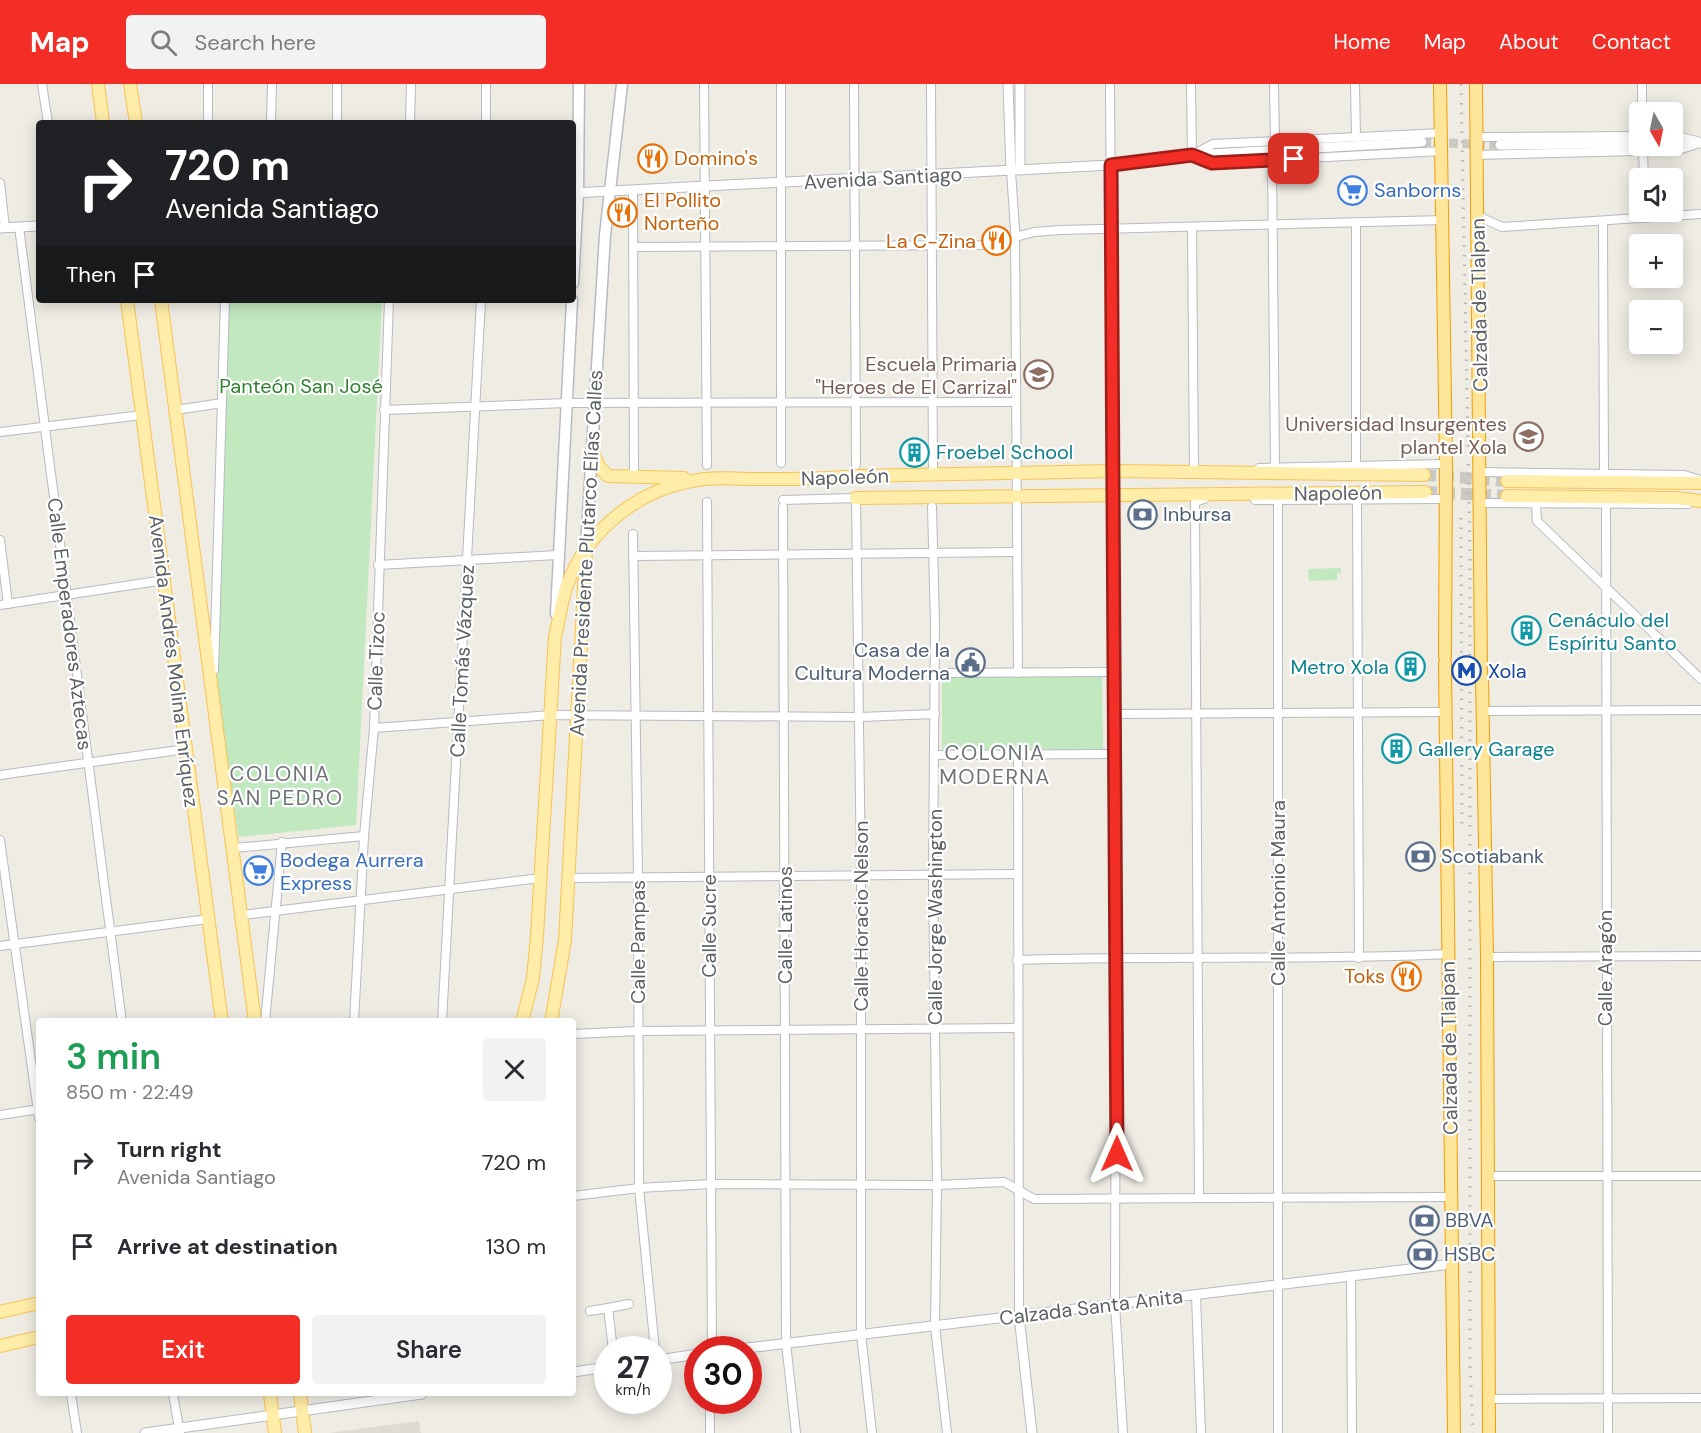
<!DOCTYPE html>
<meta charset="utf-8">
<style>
:root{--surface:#fff;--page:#f2f2f3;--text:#2b2b33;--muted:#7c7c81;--accent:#f22e27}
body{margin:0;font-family:"DM Sans",sans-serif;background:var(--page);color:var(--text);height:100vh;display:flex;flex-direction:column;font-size:22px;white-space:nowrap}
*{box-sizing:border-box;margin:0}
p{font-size:20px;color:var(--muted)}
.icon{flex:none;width:33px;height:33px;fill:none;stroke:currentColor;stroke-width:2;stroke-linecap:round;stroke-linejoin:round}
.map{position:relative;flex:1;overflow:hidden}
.drawer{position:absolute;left:36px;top:934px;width:540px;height:378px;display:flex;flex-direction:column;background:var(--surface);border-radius:6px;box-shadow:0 3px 15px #0003}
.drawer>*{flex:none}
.guide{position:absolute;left:36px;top:36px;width:540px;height:183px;border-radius:6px;box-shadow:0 3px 15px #0003;background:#202124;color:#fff;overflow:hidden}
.needle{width:39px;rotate:171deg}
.buttons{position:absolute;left:1629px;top:18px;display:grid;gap:12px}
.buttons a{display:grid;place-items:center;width:54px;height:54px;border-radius:6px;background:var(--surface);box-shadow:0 3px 15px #0003;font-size:30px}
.speed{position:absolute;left:594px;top:1252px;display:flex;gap:12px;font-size:30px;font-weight:700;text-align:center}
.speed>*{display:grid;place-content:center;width:78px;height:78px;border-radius:50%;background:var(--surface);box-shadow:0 3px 15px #0003;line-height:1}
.speed small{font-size:15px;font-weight:400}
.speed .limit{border:9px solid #d22;background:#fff;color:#111}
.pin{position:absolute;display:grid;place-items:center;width:51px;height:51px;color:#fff;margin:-26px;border-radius:12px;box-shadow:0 3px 9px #0006}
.me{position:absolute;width:66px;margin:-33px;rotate:0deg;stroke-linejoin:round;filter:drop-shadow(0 0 4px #0008)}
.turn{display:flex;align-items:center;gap:21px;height:126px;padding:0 30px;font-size:27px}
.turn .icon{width:78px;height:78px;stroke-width:2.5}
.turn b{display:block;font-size:42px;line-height:51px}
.then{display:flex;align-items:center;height:57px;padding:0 30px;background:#0003;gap:12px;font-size:22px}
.round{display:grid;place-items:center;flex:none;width:63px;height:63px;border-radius:6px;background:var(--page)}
.summary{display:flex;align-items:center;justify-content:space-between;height:102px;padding:0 30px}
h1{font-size:36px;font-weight:600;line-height:45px;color:#1e9e55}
.primary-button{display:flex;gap:12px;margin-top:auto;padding:12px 30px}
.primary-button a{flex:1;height:69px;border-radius:6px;background:var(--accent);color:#fff;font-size:24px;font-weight:600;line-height:69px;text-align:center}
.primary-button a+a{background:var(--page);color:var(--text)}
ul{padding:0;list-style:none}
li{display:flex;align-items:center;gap:18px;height:84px;padding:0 30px}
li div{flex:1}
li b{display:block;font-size:22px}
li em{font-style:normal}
header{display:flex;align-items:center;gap:36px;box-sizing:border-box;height:84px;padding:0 30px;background:var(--accent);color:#fff}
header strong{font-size:28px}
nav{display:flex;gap:33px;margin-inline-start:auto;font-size:21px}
.search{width:420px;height:54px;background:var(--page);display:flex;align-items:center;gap:15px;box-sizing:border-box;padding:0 21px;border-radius:6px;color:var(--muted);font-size:22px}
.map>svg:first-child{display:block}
.education{fill:#dfdbd2}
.green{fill:#c1e8bf}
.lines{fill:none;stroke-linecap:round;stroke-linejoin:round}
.tertiary-tunnel{stroke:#cac9c4;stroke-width:9;stroke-dasharray:9 4.5;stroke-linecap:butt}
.primary-tunnel{stroke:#cac9c4;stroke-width:12;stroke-dasharray:12 6;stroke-linecap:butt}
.minor-casing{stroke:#b7babf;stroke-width:10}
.tertiary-casing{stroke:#b7babf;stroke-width:11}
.secondary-casing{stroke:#b7bbc1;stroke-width:13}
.primary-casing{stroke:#f9c353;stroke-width:14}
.trunk-casing{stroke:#f39d00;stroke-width:14}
.minor{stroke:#fff;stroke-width:8}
.tertiary{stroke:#fff;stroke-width:9}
.secondary{stroke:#fff;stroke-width:10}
.primary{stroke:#ffeda9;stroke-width:12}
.trunk{stroke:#ffe59a;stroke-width:12}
.rail{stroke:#b3b4b5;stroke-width:3;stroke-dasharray:1.5 8;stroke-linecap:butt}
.route-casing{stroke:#9d1e19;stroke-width:15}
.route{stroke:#f22e27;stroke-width:10}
.labels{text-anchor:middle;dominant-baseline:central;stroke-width:4.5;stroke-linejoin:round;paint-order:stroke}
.food-label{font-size:20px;fill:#c56008;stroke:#fff;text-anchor:start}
.street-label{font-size:20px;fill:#5c6165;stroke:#fff}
.shop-label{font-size:20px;fill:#366cbe;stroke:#fff;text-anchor:start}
.education-label{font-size:20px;fill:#785e54;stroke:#fff;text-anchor:end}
.park-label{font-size:20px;fill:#2f8230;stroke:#fff}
.culture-label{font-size:20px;fill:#0d838f;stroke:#fff;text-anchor:start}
.service-label{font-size:20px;fill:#4e5e75;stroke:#fff;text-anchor:start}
.transit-label{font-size:20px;fill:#164399;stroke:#fff;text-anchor:start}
.neighbourhood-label{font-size:21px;letter-spacing:1.5px;fill:#6d7377;stroke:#fff}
</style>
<header>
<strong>Map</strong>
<div class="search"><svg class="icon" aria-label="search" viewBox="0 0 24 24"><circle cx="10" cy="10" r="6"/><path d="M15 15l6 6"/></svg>Search here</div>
<nav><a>Home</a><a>Map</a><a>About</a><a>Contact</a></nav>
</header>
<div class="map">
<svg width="1701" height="1349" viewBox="0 0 1701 1349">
<rect width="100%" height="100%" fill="#efece4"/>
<polygon class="education" points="419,1337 421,1349 329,1349"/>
<g class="green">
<polygon points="227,216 382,216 356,741 239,753 221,647 216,596"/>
<polygon points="1341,484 1341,489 1337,489 1337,496 1309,497 1308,485"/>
<polygon points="1102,589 1103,665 942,666 942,592"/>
</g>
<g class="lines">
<polyline class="tertiary-tunnel" points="1422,58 1500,61"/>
<g class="primary-tunnel">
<polyline points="1424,391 1507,397"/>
<polyline points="1425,408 1507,412"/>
</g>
<defs>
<g id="minor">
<polyline points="42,0 48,39"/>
<polyline points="486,0 486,39"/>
<polyline points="704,0 707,381"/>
<polyline points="854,0 856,381"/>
<polyline points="931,0 933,390"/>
<polyline points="1110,0 1116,873 1115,1220 1123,1349"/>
<polyline points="1191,0 1192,71"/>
<polyline points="1274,0 1275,57"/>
<polyline points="1355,0 1356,52"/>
<polyline points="1642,28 1642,0"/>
<polyline points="208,39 208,0"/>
<polyline points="271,39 272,0"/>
<polyline points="337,39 337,0"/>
<polyline points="410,39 411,0"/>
<polyline points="1672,51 1697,57"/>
<polyline points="1477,53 1640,52"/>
<polyline points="1643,67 1644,94"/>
<polyline points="1194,70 1213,60 1441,49"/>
<polyline points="1477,71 1678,66 1694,61"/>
<polyline points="1194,72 1212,79 1442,67"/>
<polyline points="1272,76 1275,382"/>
<polyline points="1011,87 1015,146 1018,589"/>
<polyline points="0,99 5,144"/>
<polyline points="633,108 634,394"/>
<polyline points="1478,132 1502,143 1701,130"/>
<polyline points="1603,137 1604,389"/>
<polyline points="19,143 122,938"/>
<polyline points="1192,143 1194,388"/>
<polyline points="634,163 985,161 1034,148 1061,146 1444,136"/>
<polyline points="176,326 222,319"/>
<polyline points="384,326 566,319 1016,318"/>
<polyline points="0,348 142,331"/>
<polyline points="781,379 781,0"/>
<polyline points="1356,380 1356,139"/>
<polyline points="1259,384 1446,380"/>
<polyline points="1481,388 1684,391 1700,396"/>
<polyline points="1357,415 1359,874"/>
<polyline points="783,416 856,414 861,791 861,1250 872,1349"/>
<polyline points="1255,416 1446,415"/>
<polyline points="707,418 712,1266"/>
<polyline points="1481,419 1688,420"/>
<polyline points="1536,420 1537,437 1701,595"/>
<polyline points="1606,420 1608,1349"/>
<polyline points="783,423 786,1259 796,1349"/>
<polyline points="932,423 935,540 933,791 937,1101 935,1242 947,1349"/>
<polyline points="633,450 638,793 639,1104 655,1266"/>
<polyline points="0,456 8,520"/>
<polyline points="633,472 1017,468"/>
<polyline points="378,481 557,471"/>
<polyline points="0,521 164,496"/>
<polyline points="214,586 225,216"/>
<polyline points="935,589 1113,588"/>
<polyline points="1482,627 1701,626"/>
<polyline points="1113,630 1445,628"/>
<polyline points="374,644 551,631 860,633 935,630"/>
<polyline points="1018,670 1019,1232"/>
<polyline points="935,671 1113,670"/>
<polyline points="0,691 186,665"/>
<polyline points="0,756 39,1034"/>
<polyline points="234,764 364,752"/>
<polyline points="569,794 1018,790"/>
<polyline points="243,831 540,794"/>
<polyline points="0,862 208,835"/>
<polyline points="1487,873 1701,872"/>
<path d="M1017 876C1161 871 1305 877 1448 870"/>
<polyline points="265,938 282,758"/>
<polyline points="354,938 364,752 374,644 389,216"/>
<polyline points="442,938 481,216"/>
<polyline points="573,950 637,947 1017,944"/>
<polyline points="0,1031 39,1025"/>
<polyline points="1488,1092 1701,1092"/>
<polyline points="573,1112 639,1104 711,1100 937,1101 1004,1098 1034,1115 1451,1113"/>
<polyline points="1199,1114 1195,418 1204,415"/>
<polyline points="1351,1192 1352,1349"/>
<polyline points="1196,1211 1201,1349"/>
<polyline points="608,1224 629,1220"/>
<polyline points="590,1227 608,1224 613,1266"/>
<polyline points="71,1310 77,1349"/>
<polyline points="173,1310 180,1349"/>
<polyline points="1489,1315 1701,1314"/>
<polyline points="710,1317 710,1349"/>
<polyline points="1278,1349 1278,416"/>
</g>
<g id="tertiary">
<polyline points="1008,0 1011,87"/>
<polyline points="1672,59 1701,59"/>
<polyline points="1500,61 1640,59"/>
<polyline points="1020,86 1020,0"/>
<polyline points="573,109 1111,81 1192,71 1422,58"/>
<polyline points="0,144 39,142"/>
<polyline points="1019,1232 1032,1349"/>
<polyline points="730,1266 1452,1180"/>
<polyline points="658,1276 698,1270"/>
<polyline points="573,1288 608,1283"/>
<polyline points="145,1349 422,1310"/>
</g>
<g id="secondary">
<polyline points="573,199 578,109 579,0"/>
<polyline points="586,464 605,151 622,0"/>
<polyline points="556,530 572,216"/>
</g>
<g id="primary">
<polyline points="98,0 103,39"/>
<polyline points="130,0 136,39"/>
<polyline points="127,216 222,938"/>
<polyline points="161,216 255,938"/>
<polyline points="592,366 599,383 608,392 684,394"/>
<polyline points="1507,397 1701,399"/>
<polyline points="1507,412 1676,414 1701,417"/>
<polyline points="856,414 1425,408"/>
<path d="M522 938 533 894 537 852 555 553C559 537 561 519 566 504 588 443 642 402 705 395 720 393 736 395 751 395 786 395 821 396 856 392L1113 387 1424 391"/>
<polyline points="551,938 565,856 586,467"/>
<polyline points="0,1228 39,1219"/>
<polyline points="0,1262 39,1253"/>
<polyline points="270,1310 275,1349"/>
<polyline points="300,1310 305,1349"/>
</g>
<g id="trunk">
<polyline points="1440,0 1446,380 1445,572"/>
<polyline points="1476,0 1481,587"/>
<polyline points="1445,579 1454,1349"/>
<polyline points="1482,593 1487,873 1489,1349"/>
</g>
</defs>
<use href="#minor" class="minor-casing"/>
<use href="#tertiary" class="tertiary-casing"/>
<use href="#secondary" class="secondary-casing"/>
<use href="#primary" class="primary-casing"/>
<use href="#trunk" class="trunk-casing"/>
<use href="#minor" class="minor"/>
<use href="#tertiary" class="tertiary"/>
<use href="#secondary" class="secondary"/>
<use href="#primary" class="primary"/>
<use href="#trunk" class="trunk"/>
<g class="rail">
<polyline points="1461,0 1470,467 1470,1279 1473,1349"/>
<polyline points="1461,434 1462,740"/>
</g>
</g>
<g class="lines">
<defs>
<polyline id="route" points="1117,1070 1111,81 1192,71 1212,79 1294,75"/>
</defs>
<use href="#route" class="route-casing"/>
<use href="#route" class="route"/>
</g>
<defs>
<symbol id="restaurant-ring" viewBox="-11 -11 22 22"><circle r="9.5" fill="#fff" stroke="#e8710a" stroke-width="1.5"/><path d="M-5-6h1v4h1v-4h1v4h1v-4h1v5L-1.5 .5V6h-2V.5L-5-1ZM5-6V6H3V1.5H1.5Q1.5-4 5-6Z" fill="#e8710a"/></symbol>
<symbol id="supermarket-ring" viewBox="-11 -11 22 22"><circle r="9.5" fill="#fff" stroke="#3f7fe0" stroke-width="1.5"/><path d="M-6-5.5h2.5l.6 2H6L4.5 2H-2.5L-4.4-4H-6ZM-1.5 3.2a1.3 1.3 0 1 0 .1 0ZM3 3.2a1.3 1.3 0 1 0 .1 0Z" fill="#3f7fe0"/></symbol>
<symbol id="school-ring" viewBox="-11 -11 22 22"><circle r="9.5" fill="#fff" stroke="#8d6e63" stroke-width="1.5"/><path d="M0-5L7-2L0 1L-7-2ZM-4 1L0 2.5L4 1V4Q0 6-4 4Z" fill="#8d6e63"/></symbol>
<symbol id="university-ring" viewBox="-11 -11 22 22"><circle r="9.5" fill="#fff" stroke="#8d6e63" stroke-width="1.5"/><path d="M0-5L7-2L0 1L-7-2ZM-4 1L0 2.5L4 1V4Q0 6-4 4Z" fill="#8d6e63"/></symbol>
<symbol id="building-ring" viewBox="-11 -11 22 22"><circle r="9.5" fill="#fff" stroke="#0f9aa8" stroke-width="1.5"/><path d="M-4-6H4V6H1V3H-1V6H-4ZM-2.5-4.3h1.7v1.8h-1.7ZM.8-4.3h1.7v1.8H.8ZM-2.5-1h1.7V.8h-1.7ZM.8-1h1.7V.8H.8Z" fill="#0f9aa8"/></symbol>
<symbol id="bank-ring" viewBox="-11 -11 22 22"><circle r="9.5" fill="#fff" stroke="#5c6f8a" stroke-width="1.5"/><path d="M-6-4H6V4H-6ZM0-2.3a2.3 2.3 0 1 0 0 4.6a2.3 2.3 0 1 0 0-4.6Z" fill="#5c6f8a"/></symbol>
<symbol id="civic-ring" viewBox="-11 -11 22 22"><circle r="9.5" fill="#fff" stroke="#5c6f8a" stroke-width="1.5"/><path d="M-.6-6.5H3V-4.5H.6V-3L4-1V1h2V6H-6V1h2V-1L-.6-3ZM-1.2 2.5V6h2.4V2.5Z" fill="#5c6f8a"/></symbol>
<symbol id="metro-ring" viewBox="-11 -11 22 22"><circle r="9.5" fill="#fff" stroke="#1a4fb4" stroke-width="1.5"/><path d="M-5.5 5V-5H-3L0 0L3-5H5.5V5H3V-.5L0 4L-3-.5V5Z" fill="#1a4fb4"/></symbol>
</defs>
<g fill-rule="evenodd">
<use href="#restaurant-ring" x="636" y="58" width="33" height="33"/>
<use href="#supermarket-ring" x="1336" y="90" width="33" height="33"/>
<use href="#restaurant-ring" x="606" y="112" width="33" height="33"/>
<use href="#restaurant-ring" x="980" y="140" width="33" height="33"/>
<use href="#school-ring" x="1022" y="274" width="33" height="33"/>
<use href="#university-ring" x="1512" y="336" width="33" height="33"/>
<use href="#building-ring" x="898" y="352" width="33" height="33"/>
<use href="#bank-ring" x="1126" y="414" width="33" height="33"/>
<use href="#building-ring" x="1510" y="530" width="33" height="33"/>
<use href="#civic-ring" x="954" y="562" width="33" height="33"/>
<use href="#building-ring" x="1394" y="566" width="33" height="33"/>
<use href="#metro-ring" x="1450" y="570" width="33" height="33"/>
<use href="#building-ring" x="1380" y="648" width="33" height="33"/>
<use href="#bank-ring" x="1404" y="756" width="33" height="33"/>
<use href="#supermarket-ring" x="242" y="770" width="33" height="33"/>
<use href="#restaurant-ring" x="1390" y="876" width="33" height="33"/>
<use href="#bank-ring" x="1408" y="1120" width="33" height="33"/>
<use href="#bank-ring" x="1406" y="1154" width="33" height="33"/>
</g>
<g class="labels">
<g class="food-label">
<text x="674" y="74">Domino's</text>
<text x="644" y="116">El Pollito<tspan x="644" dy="23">Norteño</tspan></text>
<text x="976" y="157" text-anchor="end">La C-Zina</text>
<text x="1385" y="892" text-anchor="end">Toks</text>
</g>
<g class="street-label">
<text transform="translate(883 94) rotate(-3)">Avenida Santiago</text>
<text transform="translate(1479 221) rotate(-91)">Calzada de Tlalpan</text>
<text transform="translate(845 393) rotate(-2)">Napoleón</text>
<text transform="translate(1338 409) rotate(-1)">Napoleón</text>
<text transform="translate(586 469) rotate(-87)">Avenida Presidente Plutarco Elías Calles</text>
<text transform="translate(70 540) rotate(83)">Calle Emperadores Aztecas</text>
<text transform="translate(174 577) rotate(83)">Avenida Andrés Molina Enríquez</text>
<text transform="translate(376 577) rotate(-88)">Calle Tizoc</text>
<text transform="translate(462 577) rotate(-87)">Calle Tomás Vázquez</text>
<text transform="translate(1278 809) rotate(-90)">Calle Antonio Maura</text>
<text transform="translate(861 832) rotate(-90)">Calle Horacio Nelson</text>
<text transform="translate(935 833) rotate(-90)">Calle Jorge Washington</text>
<text transform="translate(785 841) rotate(-90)">Calle Latinos</text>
<text transform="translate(709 842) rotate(-90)">Calle Sucre</text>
<text transform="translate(638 858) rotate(-90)">Calle Pampas</text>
<text transform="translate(1605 884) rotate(-90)">Calle Aragón</text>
<text transform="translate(1449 964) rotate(-91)">Calzada de Tlalpan</text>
<text transform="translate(1091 1223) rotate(-7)">Calzada Santa Anita</text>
</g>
<g class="shop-label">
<text x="1374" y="106">Sanborns</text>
<text x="280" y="776">Bodega Aurrera<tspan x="280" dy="23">Express</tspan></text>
</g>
<g class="education-label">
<text x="1017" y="280">Escuela Primaria<tspan x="1017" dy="23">"Heroes de El Carrizal"</tspan></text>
<text x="1507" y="340">Universidad Insurgentes<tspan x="1507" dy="23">plantel Xola</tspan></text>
</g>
<g class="park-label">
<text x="301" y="302">Panteón San José</text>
</g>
<g class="culture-label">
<text x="936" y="368">Froebel School</text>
<text x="1548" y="536">Cenáculo del<tspan x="1548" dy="23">Espíritu Santo</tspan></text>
<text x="1389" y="583" text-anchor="end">Metro Xola</text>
<text x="1418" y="665">Gallery Garage</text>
</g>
<g class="service-label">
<text x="1163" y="430">Inbursa</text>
<text x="950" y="566" text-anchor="end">Casa de la<tspan x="950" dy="23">Cultura Moderna</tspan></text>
<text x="1441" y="772">Scotiabank</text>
<text x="1445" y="1136">BBVA</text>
<text x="1444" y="1170">HSBC</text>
</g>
<g class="transit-label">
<text x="1488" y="587">Xola</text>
</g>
<g class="neighbourhood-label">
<text x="995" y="669">COLONIA<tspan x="995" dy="24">MODERNA</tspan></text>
<text x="280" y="690">COLONIA<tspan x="280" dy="24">SAN PEDRO</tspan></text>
</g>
</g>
</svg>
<div class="buttons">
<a><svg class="needle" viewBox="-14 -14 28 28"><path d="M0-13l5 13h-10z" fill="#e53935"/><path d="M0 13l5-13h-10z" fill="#7c7c81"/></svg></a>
<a><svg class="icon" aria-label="sound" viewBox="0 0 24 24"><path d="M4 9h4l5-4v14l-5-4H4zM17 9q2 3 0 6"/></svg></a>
<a>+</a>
<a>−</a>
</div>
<div class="speed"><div>27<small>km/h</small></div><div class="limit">30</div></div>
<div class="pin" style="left:1294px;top:75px;background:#d93025"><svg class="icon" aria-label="arrive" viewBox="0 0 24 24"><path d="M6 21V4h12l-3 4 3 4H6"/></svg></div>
<svg class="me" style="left:1117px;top:1070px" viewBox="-20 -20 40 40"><path d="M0-17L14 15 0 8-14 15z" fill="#f22e27" stroke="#fff" stroke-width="4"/></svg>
<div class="guide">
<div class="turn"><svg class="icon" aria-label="right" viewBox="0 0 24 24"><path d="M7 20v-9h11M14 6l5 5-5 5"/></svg><div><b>720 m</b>Avenida Santiago</div></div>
<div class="then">Then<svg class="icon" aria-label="arrive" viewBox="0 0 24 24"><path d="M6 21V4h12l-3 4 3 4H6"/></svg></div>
</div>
<section class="drawer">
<div class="summary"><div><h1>3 min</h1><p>850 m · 22:49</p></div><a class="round"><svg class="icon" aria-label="close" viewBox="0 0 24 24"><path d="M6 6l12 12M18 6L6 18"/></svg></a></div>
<ul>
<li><svg class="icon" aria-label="right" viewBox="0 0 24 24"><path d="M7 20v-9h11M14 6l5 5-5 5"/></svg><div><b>Turn right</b><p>Avenida Santiago</p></div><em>720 m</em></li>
<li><svg class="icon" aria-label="arrive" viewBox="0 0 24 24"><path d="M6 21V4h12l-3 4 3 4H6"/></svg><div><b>Arrive at destination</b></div><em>130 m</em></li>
</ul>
<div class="primary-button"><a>Exit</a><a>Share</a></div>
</section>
</div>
